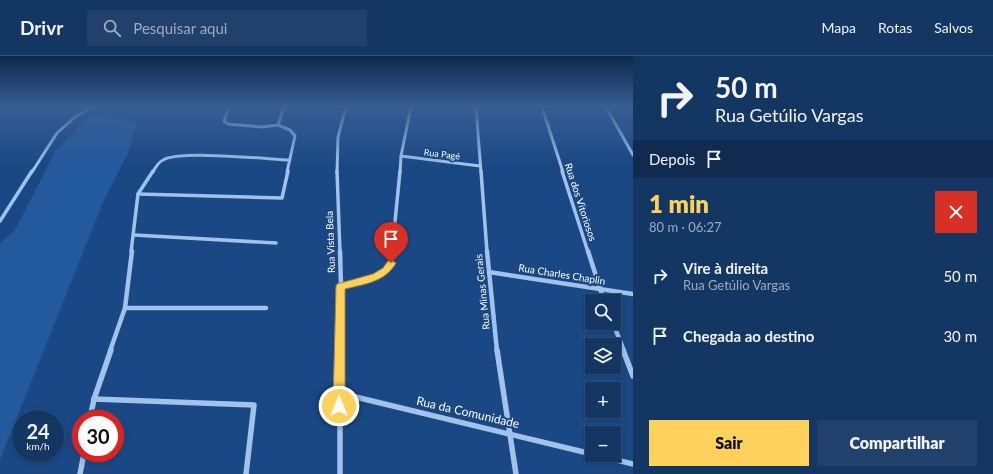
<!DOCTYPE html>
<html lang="pt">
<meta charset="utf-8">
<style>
:root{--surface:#143663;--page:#21416c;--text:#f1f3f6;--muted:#9dabbe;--line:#335078;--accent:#fed05c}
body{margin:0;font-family:Lato,sans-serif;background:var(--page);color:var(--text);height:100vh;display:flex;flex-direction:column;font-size:15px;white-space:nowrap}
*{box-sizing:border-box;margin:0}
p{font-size:13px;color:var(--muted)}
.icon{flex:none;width:22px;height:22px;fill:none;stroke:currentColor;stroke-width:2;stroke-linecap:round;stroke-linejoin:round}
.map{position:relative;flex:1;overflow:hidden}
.drawer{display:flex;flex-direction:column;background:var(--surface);width:360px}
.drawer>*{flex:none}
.hud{background:#143663;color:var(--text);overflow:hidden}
.fabs{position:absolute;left:585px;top:238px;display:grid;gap:8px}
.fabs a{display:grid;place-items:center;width:36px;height:36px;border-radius:0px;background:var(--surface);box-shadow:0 2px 6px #0003,0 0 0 1px var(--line);font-size:20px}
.speed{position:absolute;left:12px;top:354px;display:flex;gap:8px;font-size:20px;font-weight:700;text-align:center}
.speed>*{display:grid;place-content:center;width:52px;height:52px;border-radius:50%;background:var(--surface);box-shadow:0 2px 6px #0003,0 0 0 1px var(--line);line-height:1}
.speed small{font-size:10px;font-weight:400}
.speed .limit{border:6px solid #d22;background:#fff;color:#111}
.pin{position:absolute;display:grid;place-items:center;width:34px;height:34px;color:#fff;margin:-41px -17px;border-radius:50% 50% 50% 0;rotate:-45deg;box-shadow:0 0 4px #0007}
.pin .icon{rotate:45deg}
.me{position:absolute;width:44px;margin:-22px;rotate:0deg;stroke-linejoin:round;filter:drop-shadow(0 0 3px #0008)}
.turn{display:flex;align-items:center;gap:14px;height:84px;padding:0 16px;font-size:18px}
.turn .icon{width:52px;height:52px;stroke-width:2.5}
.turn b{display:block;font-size:28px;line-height:34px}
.then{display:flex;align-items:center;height:38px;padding:0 16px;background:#0003;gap:8px;font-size:15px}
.round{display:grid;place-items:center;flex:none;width:42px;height:42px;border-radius:0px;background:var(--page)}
.head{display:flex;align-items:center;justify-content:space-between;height:68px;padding:0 16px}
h1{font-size:24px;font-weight:800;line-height:30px;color:var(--accent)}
.cta{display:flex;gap:8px;margin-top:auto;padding:8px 16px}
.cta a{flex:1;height:46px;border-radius:0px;background:var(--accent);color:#111;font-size:16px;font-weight:800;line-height:46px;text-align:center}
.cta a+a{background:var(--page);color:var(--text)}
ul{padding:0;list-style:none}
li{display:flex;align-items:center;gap:12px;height:60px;padding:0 16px}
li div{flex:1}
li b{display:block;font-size:15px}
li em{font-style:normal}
header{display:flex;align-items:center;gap:24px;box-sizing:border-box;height:56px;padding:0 20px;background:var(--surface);border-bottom:1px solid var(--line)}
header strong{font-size:19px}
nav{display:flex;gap:22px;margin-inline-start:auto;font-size:14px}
.search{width:280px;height:36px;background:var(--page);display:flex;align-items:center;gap:10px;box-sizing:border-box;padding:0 14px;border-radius:0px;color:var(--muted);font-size:15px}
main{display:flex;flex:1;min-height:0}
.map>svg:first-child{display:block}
.green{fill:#23599d}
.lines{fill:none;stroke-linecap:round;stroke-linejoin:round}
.street-far3{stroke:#a0c2eb;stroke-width:3}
.street-far2{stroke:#a0c2eb;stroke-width:3.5}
.street-far1{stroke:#a0c2eb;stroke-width:4.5}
.street{stroke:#a0c2eb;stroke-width:5.5}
.route{fill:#fed05c;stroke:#a5873c}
.labels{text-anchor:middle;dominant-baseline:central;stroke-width:4;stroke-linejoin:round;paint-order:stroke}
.far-street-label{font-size:9px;fill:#fff;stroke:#1a4884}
.street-label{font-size:10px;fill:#fff;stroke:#1a4884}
.near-street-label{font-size:12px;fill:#fff;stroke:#1a4884}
</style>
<header>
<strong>Drivr</strong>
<div class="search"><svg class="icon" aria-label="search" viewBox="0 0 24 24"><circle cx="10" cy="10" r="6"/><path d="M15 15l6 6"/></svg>Pesquisar aqui</div>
<nav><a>Mapa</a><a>Rotas</a><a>Salvos</a></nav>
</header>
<main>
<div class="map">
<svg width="633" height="418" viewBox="0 0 633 418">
<rect width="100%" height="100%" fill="#1a4884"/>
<polygon class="green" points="90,59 137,66 128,97 104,144 0,404 0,187 15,174 55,96"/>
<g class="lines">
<g class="street-far3">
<polyline points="229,51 224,65 228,68 262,71 278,69 290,74 295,80 287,116"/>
<polyline points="476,51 481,116"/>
<polyline points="542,51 563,116"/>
<polyline points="606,51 633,99"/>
<polyline points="278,69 284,51"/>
<polyline points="401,100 480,110"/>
<polyline points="32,116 57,77 75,61 92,51"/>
<path d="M153 116C155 112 159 106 163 104 179 94 266 103 290 104"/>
<polyline points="337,116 338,81 346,51"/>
<polyline points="400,116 401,100 411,51"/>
</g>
<g class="street-far2">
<polyline points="337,115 340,196"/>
<polyline points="481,115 487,196"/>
<polyline points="562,115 588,196"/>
<polyline points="138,138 282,142 288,115"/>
<polyline points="0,165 32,115"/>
<polyline points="134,179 276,187"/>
<polyline points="131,196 138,138 153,115"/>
<polyline points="392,196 400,115"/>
</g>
<g class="street-far1">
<polyline points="340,195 341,230 340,295"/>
<polyline points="487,195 497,295"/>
<polyline points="588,195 604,245"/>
<polyline points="489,216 633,238"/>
<path d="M341 230C355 227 384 223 391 207 392 204 392 198 392 195"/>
<polyline points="125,252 266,252"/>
<polyline points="613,267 624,295"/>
<polyline points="110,295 125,252 132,195"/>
</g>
<g class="street">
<polyline points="340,294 340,418"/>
<polyline points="497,294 516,418"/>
<polyline points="623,294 633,320"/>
<polyline points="339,337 592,398"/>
<polyline points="94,343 254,349 246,418"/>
<polyline points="90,363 94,343 111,294"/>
<polyline points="597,399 633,408"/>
<polyline points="80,418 84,397"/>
</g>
</g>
<linearGradient id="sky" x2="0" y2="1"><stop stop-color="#0e2849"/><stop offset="0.46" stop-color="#385e94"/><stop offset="1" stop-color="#385e94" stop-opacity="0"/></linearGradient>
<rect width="633" height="110" fill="url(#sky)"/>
<path class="route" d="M391 204 396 207C385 226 365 228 345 233V350L343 355 339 356 335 355 333 350 336 230 337 228 373 218 383 212 388 205Z"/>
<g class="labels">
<g class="far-street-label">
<text transform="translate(442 98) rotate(7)">Rua Pagé</text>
</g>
<g class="street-label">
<text transform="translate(581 146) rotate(72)">Rua dos Vitoriosos</text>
<text transform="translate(330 186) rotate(-92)">Rua Vista Bela</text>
<text transform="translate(562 218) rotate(9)">Rua Charles Chaplin</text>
<text transform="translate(482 236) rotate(-96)">Rua Minas Gerais</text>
</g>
<g class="near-street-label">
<text transform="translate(468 356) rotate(13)">Rua da Comunidade</text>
</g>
</g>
</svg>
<div class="fabs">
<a><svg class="icon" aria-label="search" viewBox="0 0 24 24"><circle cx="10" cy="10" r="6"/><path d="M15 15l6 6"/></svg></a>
<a><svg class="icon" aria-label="layers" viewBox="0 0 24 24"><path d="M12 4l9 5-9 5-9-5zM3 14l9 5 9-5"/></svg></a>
<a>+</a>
<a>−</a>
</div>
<div class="speed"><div>24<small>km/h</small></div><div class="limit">30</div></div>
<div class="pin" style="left:391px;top:207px;background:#d93025"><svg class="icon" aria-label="arrive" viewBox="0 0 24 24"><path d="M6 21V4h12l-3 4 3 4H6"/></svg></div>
<svg class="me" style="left:339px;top:350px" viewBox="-20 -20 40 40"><circle r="17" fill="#fed05c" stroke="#fff" stroke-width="3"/><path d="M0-11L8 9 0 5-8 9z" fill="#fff"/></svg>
</div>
<section class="drawer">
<div class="hud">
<div class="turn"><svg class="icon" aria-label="right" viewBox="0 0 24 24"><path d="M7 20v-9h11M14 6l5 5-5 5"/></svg><div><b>50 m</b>Rua Getúlio Vargas</div></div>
<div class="then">Depois<svg class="icon" aria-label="arrive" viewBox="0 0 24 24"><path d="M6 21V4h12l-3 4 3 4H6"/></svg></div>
</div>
<div class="head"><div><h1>1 min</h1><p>80 m · 06:27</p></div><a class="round" style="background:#d93025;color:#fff"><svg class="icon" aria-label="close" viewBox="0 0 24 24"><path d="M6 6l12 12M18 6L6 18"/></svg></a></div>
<ul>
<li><svg class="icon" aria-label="right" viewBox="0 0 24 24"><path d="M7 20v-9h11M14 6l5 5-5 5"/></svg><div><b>Vire à direita</b><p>Rua Getúlio Vargas</p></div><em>50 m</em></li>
<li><svg class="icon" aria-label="arrive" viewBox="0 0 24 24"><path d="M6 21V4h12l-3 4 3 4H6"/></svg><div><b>Chegada ao destino</b></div><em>30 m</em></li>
</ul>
<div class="cta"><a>Sair</a><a>Compartilhar</a></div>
</section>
</main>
